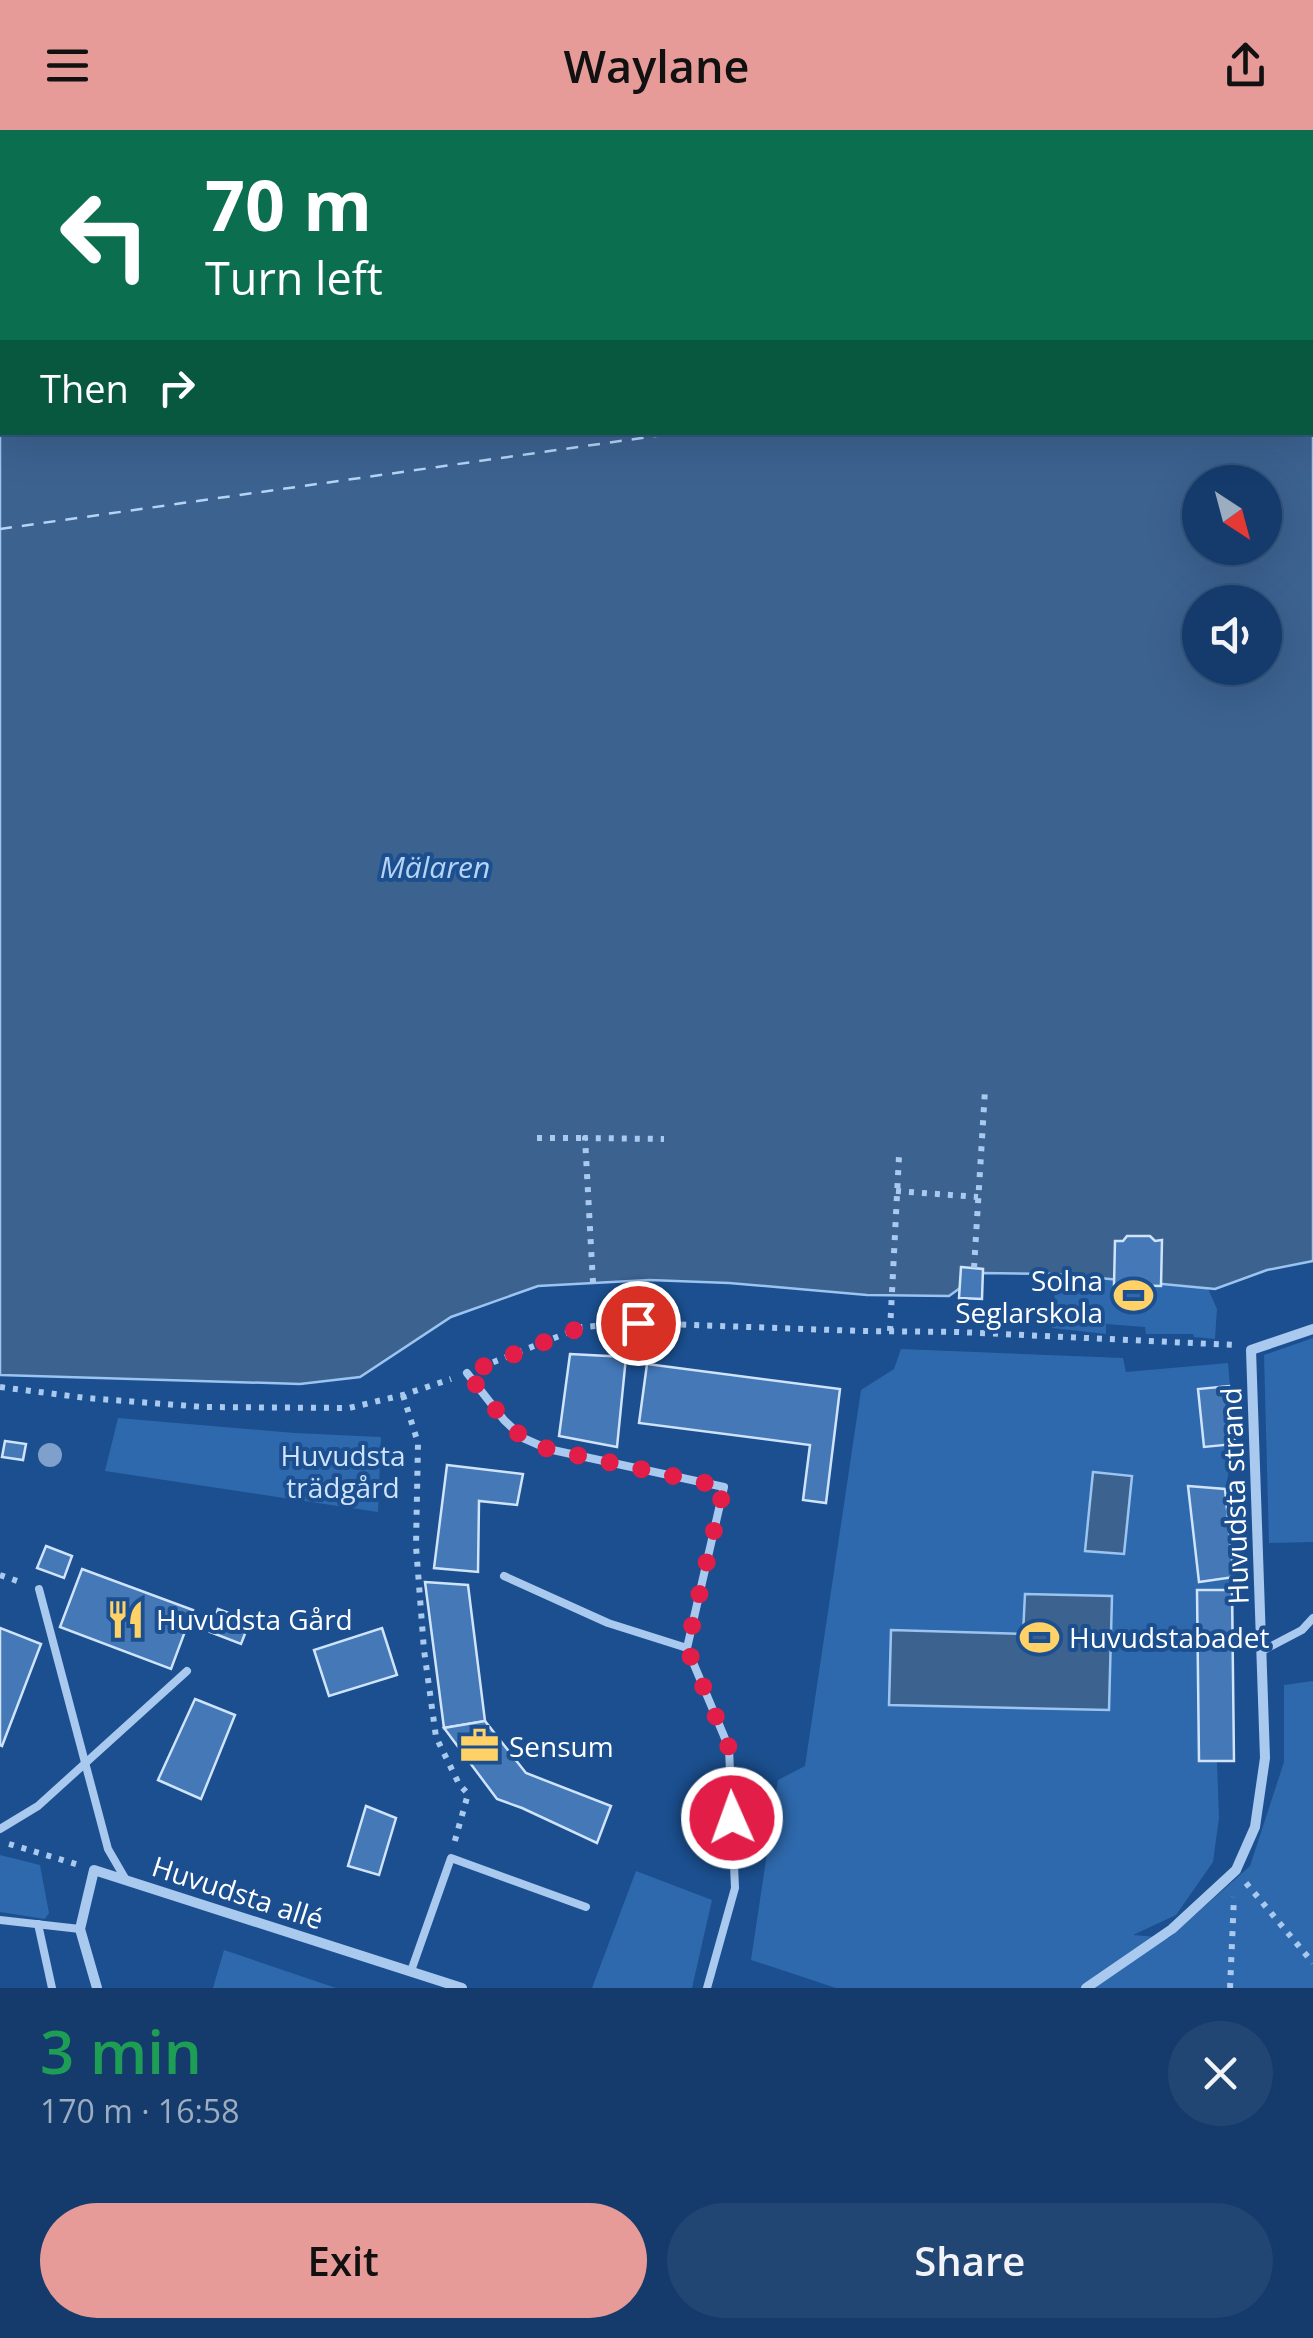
<!DOCTYPE html>
<meta charset="utf-8">
<style>
:root{--surface:#143b6b;--page:#214673;--text:#f1f3f6;--muted:#9dadc1;--line:#33557e;--accent:#e69b98}
body{margin:0;font-family:"Open Sans",sans-serif;background:var(--page);color:var(--text);height:100vh;display:flex;flex-direction:column;font-size:38px;white-space:nowrap}
*{box-sizing:border-box;margin:0}
p{font-size:32px;color:var(--muted)}
.icon{flex:none;width:55px;height:55px;fill:none;stroke:currentColor;stroke-width:2;stroke-linecap:round;stroke-linejoin:round}
.map{position:relative;height:1858px;overflow:hidden}
.drawer{display:flex;flex-direction:column;background:var(--surface);flex:1}
.drawer>*{flex:none}
.banner{position:absolute;left:0px;top:0px;width:1315px;height:305px;box-shadow:0 10px 40px #0002,0 0 0 2px var(--line);background:#0b6e4f;color:#fff;overflow:hidden}
.needle{width:65px;rotate:144deg}
.controls{position:absolute;left:1182px;top:335px;display:grid;gap:20px}
.controls a{display:grid;place-items:center;width:100px;height:100px;border-radius:50%;background:var(--surface);box-shadow:0 10px 40px #0002,0 0 0 2px var(--line);font-size:50px}
.pin{position:absolute;display:grid;place-items:center;width:85px;height:85px;color:#fff;margin:-42px;border:5px solid #fff;border-radius:50%;box-shadow:0 2px 10px #0007}
.me{position:absolute;width:110px;margin:-55px;rotate:358deg;stroke-linejoin:round;filter:drop-shadow(0 0 8px #0008)}
.turn{display:flex;align-items:center;gap:35px;height:210px;padding:0 40px;font-size:45px}
.turn .icon{width:130px;height:130px;stroke-width:2.5}
.turn b{display:block;font-size:70px;line-height:85px}
.then{display:flex;align-items:center;height:95px;padding:0 40px;background:#0003;gap:20px;font-size:38px}
.round{display:grid;place-items:center;flex:none;width:105px;height:105px;border-radius:52px;background:var(--page)}
.summary{display:flex;align-items:center;justify-content:space-between;height:170px;padding:0 40px}
h1{font-size:60px;font-weight:600;line-height:75px;color:#1e9e55}
.primary-button{display:flex;gap:20px;margin-top:auto;padding:20px 40px}
.primary-button a{flex:1;height:115px;border-radius:60px;background:var(--accent);color:#111;font-size:40px;font-weight:600;line-height:115px;text-align:center}
.primary-button a+a{background:var(--page);color:var(--text)}
header{display:flex;justify-content:space-between;align-items:center;height:130px;padding:0 40px;background:var(--accent);color:#111;font-size:45px;font-weight:600}
.map>svg:first-child{display:block}
.green{fill:#2e69ad}
.water{fill:#3c6290;stroke:#9cc4f0;stroke-width:2.5;fill-rule:evenodd}
.lines{fill:none;stroke-linecap:round;stroke-linejoin:round}
.ferry{stroke:#b5d3f5;stroke-width:2.5;stroke-dasharray:12 10;stroke-linecap:butt}
.building{fill:#4478b7;stroke:#cfe3fa;stroke-width:2.5}
.path{stroke:#a9c9ee;stroke-width:6;stroke-dasharray:5 8;stroke-linecap:butt}
.lane{stroke:#a9c9ee;stroke-width:8}
.street{stroke:#a9c9ee;stroke-width:10}
.tree{fill:#7ea0ca}
.route{stroke:#e11d48;stroke-width:18;stroke-dasharray:0 32.4}
.labels{text-anchor:middle;dominant-baseline:central;stroke-width:8;stroke-linejoin:round;paint-order:stroke}
.poi-label{font-size:28px;fill:#fff;stroke:#1b4f8f;text-anchor:start}
.park-label{font-size:28px;fill:#cfe3fa;stroke:#1b4f8f}
.street-label{font-size:28px;fill:#fff;stroke:#1b4f8f}
.water-label{font-size:30px;font-style:italic;fill:#b5d3f5;stroke:#1b4f8f}
</style>
<header><svg class="icon" aria-label="menu" viewBox="0 0 24 24"><path d="M4 6h16M4 12h16M4 18h16"/></svg>Waylane<svg class="icon" aria-label="share" viewBox="0 0 24 24"><path d="M12 15V3M7 8l5-5 5 5M5 13v7h14v-7"/></svg></header>
<div class="map">
<svg width="1313" height="1858" viewBox="0 0 1313 1858">
<rect width="100%" height="100%" fill="#1b4f8f"/>
<g class="green">
<polygon points="1056,1147 1206,1154 1217,1179 1215,1209 1194,1207 1193,1204 1146,1204 1145,1197 1106,1194 1106,1204 1052,1198"/>
<polygon points="1313,1208 1313,1412 1269,1413 1264,1225"/>
<polygon points="901,1219 1123,1228 1126,1242 1228,1233 1235,1314 1225,1359 1234,1447 1234,1631 1217,1632 1219,1688 1213,1732 1176,1785 1133,1805 1169,1808 1250,1736 1284,1632 1284,1555 1313,1551 1313,1858 836,1858 751,1830 778,1650 805,1636 861,1260 894,1239"/>
<polygon points="118,1288 295,1303 381,1307 378,1382 105,1341"/>
<polygon points="0,1725 40,1735 49,1783 45,1789 0,1782"/>
<polygon points="636,1741 712,1770 692,1858 592,1858"/>
<polygon points="224,1820 336,1858 213,1858"/>
</g>
<g class="water">
<path d="M0 0H1313V1131L1267 1140 1215 1159 1057 1144 981 1143 949 1166 867 1165 729 1153 649 1150 538 1156 451 1187 360 1247 300 1254 0 1245ZM2 2H1312V302H2ZM1200 352H1265V418H1200ZM1200 472H1265V538H1200Z"/>
<polygon points="1093,1342 1132,1346 1124,1424 1085,1421"/>
<polygon points="1025,1464 1112,1466 1109,1580 889,1575 891,1500 1023,1504"/>
</g>
<g class="lines">
<g class="ferry">
<polyline points="1312,213 1313,213"/>
<polyline points="0,399 684,302"/>
</g>
</g>
<g class="building">
<polygon points="1127,1106 1150,1106 1155,1111 1162,1110 1161,1156 1114,1155 1115,1111 1123,1111"/>
<polygon points="961,1137 983,1139 982,1169 959,1168"/>
<polygon points="570,1224 626,1227 617,1317 559,1306"/>
<polygon points="647,1234 840,1259 826,1373 803,1370 810,1315 639,1293"/>
<polygon points="1229,1256 1235,1314 1204,1317 1198,1259"/>
<polygon points="5,1311 26,1314 23,1330 2,1327"/>
<polygon points="447,1335 523,1344 517,1375 479,1371 478,1442 434,1438"/>
<polygon points="1188,1356 1225,1359 1234,1447 1199,1452"/>
<polygon points="46,1416 72,1426 64,1448 37,1438"/>
<polygon points="82,1439 193,1480 171,1539 60,1497"/>
<polygon points="425,1452 468,1455 485,1591 444,1598"/>
<polygon points="1197,1460 1232,1460 1234,1631 1199,1631"/>
<polygon points="218,1479 250,1491 241,1514 210,1502"/>
<polygon points="0,1498 41,1514 2,1616 0,1615"/>
<polygon points="382,1498 397,1545 329,1566 314,1520"/>
<polygon points="195,1569 235,1585 201,1669 158,1650"/>
<polygon points="485,1591 526,1643 611,1676 597,1713 522,1678 497,1669 444,1598"/>
<polygon points="366,1676 396,1688 379,1745 348,1736"/>
</g>
<g class="lines">
<g class="path">
<polyline points="537,1008 585,1008"/>
<polyline points="896,1061 978,1067"/>
<polyline points="974,1138 985,960"/>
<polyline points="593,1153 585,1008 664,1009"/>
<polyline points="890,1201 899,1026"/>
<polyline points="481,1237 582,1197 638,1193 861,1201 959,1202 1235,1215"/>
<polyline points="0,1257 86,1268 204,1277 349,1278 403,1265 451,1249"/>
<polyline points="403,1265 418,1313 416,1416 424,1520 436,1607 459,1654 468,1664 454,1714"/>
<polyline points="0,1445 23,1453"/>
<polyline points="9,1714 79,1735"/>
<polyline points="1246,1753 1313,1833"/>
<polyline points="1230,1858 1234,1767"/>
</g>
<g class="lane">
<polyline points="467,1243 504,1290 523,1308 548,1319 724,1357 687,1518 729,1618 735,1758 707,1858"/>
<polyline points="504,1446 608,1493 687,1518"/>
<polyline points="39,1459 108,1719 126,1750"/>
<polyline points="1262,1521 1302,1500 1313,1488"/>
<polyline points="0,1699 38,1676 187,1541"/>
<polyline points="0,1790 80,1799"/>
<polyline points="38,1794 52,1858"/>
<polyline points="411,1841 451,1728 586,1777"/>
</g>
<g class="street">
<polyline points="97,1858 80,1799 94,1740 462,1858"/>
<polyline points="1086,1858 1172,1799 1236,1740 1255,1697 1265,1628 1251,1220 1313,1199"/>
</g>
</g>
<circle class="tree" cx="50" cy="1325" r="12"/>
<g class="lines">
<polyline class="route" points="638,1193 582,1197 467,1243 504,1290 523,1308 548,1319 724,1357 687,1518 729,1618 732,1688"/>
</g>
<defs>
<symbol id="stadium-bare" viewBox="-9 -9 18 18"><path d="M0-5a6.5 5 0 1 0 0 10a6.5 5 0 1 0 0-10ZM-3.5-1.8h7v3.6h-7Z" fill="#ffd166" stroke="#1b4f8f" stroke-width="2.5" paint-order="stroke"/></symbol>
<symbol id="restaurant-bare" viewBox="-9 -9 18 18"><path d="M-5-6h1v4h1v-4h1v4h1v-4h1v5L-1.5 .5V6h-2V.5L-5-1ZM5-6V6H3V1.5H1.5Q1.5-4 5-6Z" fill="#ffd166" stroke="#1b4f8f" stroke-width="2.5" paint-order="stroke"/></symbol>
<symbol id="office-bare" viewBox="-9 -9 18 18"><path d="M-6-3h4V-5.5h4V-3h4V5H-6ZM-1-4.5V-3h2v-1.5ZM-6 0V1H6V0Z" fill="#ffd166" stroke="#1b4f8f" stroke-width="2.5" paint-order="stroke"/></symbol>
</defs>
<g fill-rule="evenodd">
<use href="#stadium-bare" x="1106" y="1138" width="55" height="55"/>
<use href="#restaurant-bare" x="98" y="1462" width="55" height="55"/>
<use href="#stadium-bare" x="1012" y="1480" width="55" height="55"/>
<use href="#office-bare" x="452" y="1588" width="55" height="55"/>
</g>
<g class="labels">
<g class="poi-label">
<text x="1103" y="1150" text-anchor="end">Solna<tspan x="1103" dy="32">Seglarskola</tspan></text>
<text x="156" y="1489">Huvudsta Gård</text>
<text x="1069" y="1507">Huvudstabadet</text>
<text x="509" y="1616">Sensum</text>
</g>
<g class="park-label">
<text x="343" y="1325">Huvudsta<tspan x="343" dy="32">trädgård</tspan></text>
</g>
<g class="street-label">
<text transform="translate(1234 1366) rotate(-92)">Huvudsta strand</text>
<text transform="translate(238 1762) rotate(18)">Huvudsta allé</text>
</g>
<g class="water-label">
<text x="435" y="736">Mälaren</text>
</g>
</g>
</svg>
<div class="controls">
<a><svg class="needle" viewBox="-14 -14 28 28"><path d="M0-13l5 13h-10z" fill="#e53935"/><path d="M0 13l5-13h-10z" fill="#9dadc1"/></svg></a>
<a><svg class="icon" aria-label="sound" viewBox="0 0 24 24"><path d="M4 9h4l5-4v14l-5-4H4zM17 9q2 3 0 6"/></svg></a>
</div>
<div class="pin" style="left:638px;top:1193px;background:#d93025"><svg class="icon" aria-label="arrive" viewBox="0 0 24 24"><path d="M6 21V4h12l-3 4 3 4H6"/></svg></div>
<svg class="me" style="left:732px;top:1688px" viewBox="-20 -20 40 40"><circle r="17" fill="#e11d48" stroke="#fff" stroke-width="3"/><path d="M0-11L8 9 0 5-8 9z" fill="#fff"/></svg>
<div class="banner">
<div class="turn"><svg class="icon" aria-label="left" viewBox="0 0 24 24"><path d="M17 20v-9H6M10 6l-5 5 5 5"/></svg><div><b>70 m</b>Turn left</div></div>
<div class="then">Then<svg class="icon" aria-label="right" viewBox="0 0 24 24"><path d="M7 20v-9h11M14 6l5 5-5 5"/></svg></div>
</div>
</div>
<section class="drawer">
<div class="summary"><div><h1>3 min</h1><p>170 m · 16:58</p></div><a class="round"><svg class="icon" aria-label="close" viewBox="0 0 24 24"><path d="M6 6l12 12M18 6L6 18"/></svg></a></div>
<div class="primary-button"><a>Exit</a><a>Share</a></div>
</section>
